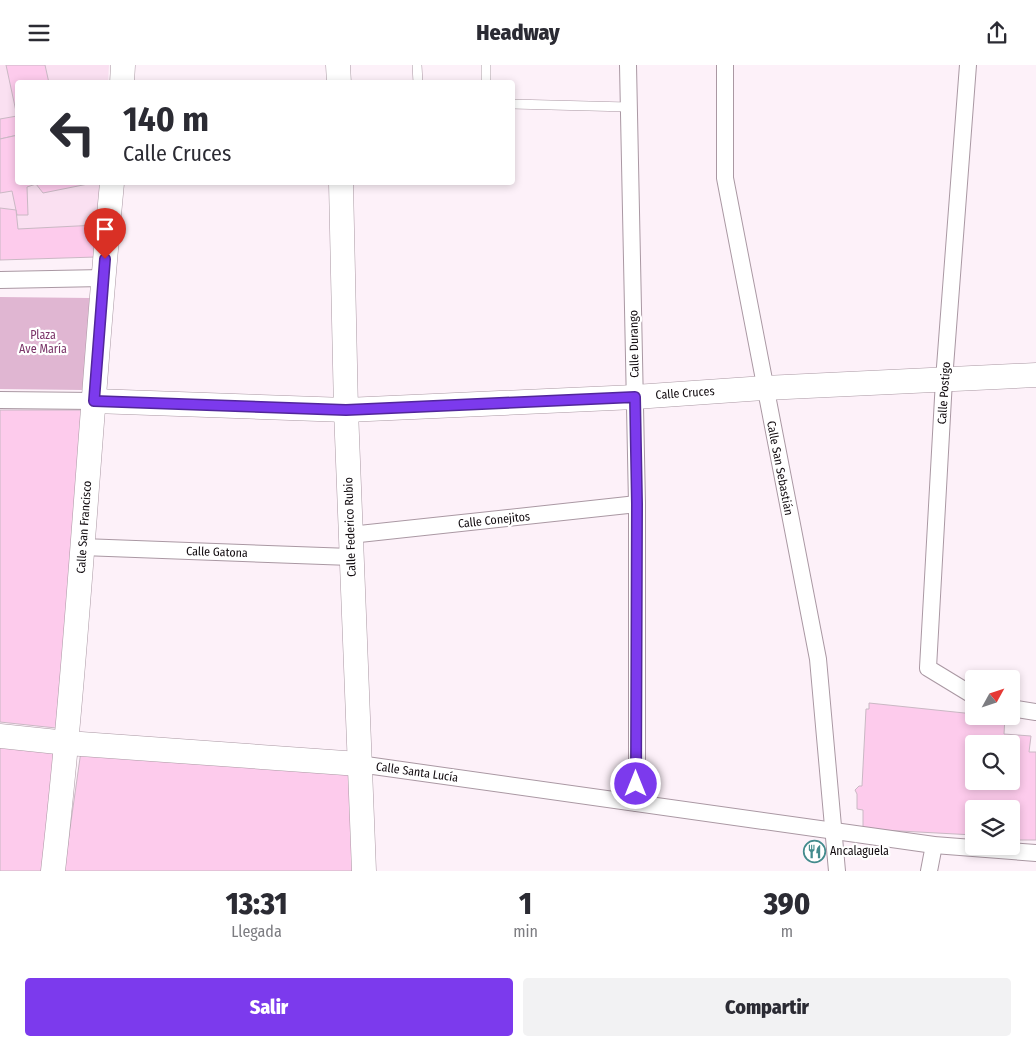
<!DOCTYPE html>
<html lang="es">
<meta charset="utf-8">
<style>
:root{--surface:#fff;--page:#f2f2f3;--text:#2b2b33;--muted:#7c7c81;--accent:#7c3aed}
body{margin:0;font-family:"Fira Sans Condensed",sans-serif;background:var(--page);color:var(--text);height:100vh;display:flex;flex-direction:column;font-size:19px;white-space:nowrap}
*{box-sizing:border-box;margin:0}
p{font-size:16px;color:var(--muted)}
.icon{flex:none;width:28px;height:28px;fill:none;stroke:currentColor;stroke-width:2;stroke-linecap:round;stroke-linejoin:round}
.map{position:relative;height:806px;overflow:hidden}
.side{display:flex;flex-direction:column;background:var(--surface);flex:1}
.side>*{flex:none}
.hud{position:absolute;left:15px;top:15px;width:500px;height:105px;border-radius:5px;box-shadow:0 2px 8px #0003;background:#fff;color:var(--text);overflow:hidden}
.needle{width:32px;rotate:50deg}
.fabs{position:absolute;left:965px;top:605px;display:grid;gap:10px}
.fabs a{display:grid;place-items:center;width:55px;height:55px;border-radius:5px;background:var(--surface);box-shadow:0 2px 8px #0003;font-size:25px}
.pin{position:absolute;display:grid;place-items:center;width:42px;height:42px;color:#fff;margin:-51px -21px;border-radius:50% 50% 50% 0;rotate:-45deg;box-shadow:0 0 5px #0007}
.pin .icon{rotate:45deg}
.me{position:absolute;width:55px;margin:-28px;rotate:0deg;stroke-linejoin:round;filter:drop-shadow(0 0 4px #0008)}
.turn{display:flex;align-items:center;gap:18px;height:105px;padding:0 25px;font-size:22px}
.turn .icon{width:65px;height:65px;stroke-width:2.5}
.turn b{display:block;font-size:35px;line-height:42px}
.eta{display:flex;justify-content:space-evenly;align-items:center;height:85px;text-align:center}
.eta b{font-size:30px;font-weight:800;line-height:35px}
.cta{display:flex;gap:10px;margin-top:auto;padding:10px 25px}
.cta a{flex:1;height:58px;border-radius:5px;background:var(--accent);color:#fff;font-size:20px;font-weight:800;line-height:58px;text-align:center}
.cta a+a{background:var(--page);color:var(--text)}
header{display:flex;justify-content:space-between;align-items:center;height:65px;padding:0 25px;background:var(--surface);font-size:22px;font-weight:800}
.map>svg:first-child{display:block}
.built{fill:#fae0f1}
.green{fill:#e0b6d2}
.building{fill:#fdcbec;stroke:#cab8c4;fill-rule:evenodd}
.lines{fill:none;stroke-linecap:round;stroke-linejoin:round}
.lane-casing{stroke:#aa98a3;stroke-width:10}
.street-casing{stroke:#aa98a3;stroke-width:18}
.secondary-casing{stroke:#aa98a3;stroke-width:25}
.lane{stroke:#fff;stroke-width:9}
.street{stroke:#fff;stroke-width:16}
.secondary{stroke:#fff;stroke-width:24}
.route-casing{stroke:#51269a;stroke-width:12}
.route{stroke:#7c3aed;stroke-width:9}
.labels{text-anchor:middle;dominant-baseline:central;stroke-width:4.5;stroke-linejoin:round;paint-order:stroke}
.park-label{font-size:12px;fill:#7b3468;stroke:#fff}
.street-label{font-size:12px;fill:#110b0f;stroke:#fff}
.poi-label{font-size:12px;fill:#110b0f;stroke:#fff;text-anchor:start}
</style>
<header><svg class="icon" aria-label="menu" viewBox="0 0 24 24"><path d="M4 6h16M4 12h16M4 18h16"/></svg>Headway<svg class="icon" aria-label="share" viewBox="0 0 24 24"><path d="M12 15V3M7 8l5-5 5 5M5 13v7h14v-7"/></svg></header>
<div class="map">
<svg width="1036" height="806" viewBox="0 0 1036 806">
<rect width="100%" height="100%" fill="#fdf1f9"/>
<polygon class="built" points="0,0 109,0 108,17 18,18 18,118 100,118 97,160 18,164 16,145 0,143"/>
<polygon class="green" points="0,232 90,233 83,325 0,324"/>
<g class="building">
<polygon points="6,0 45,0 49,18 18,18 18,70 0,74 0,54 17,51"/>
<polygon points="18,70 18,118 93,118 43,128 36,119 27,122 28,150 17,150 12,126 0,128 0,74"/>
<polygon points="0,143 16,145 18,164 97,160 96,192 0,195"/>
<polygon points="0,345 84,345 56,663 0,657"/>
<path d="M869 638 974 649V651L1005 652 1004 669 1031 671 1029 687H1036V775H1011V744H974V770L863 764V745L857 744V729L855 725 859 721H862L866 644H869ZM974 679H1011V716H974Z"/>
<polygon points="0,679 54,684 44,806 0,806"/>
<polygon points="81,686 354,705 357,806 64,806"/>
</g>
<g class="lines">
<defs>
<g id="lane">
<polyline points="417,0 418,18"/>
<polyline points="486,18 486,0"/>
<polyline points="512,39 628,42"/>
</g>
<g id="street">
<polyline points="628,0 637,439 637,738"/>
<polyline points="725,0 725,113 818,594 837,806"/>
<polyline points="968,0 944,315 928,603 974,631"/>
<polyline points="0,215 103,213"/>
<polyline points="0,335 94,336"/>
<polyline points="350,470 637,439"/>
<polyline points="82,482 351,492"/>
<polyline points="1011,643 1036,647"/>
<polyline points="359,699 934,780 1036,788"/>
<polyline points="929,806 934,780"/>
</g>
<g id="secondary">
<polyline points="338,0 339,18"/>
<polyline points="122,18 123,0"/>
<polyline points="341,118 346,345 364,806"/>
<polyline points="94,336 346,345 635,332 765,323 1036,310"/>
<polyline points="0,671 67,678 359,699"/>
<path d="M53 806C79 577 90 347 112 118"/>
</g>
</defs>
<use href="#lane" class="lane-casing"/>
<use href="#street" class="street-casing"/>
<use href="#secondary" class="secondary-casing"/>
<use href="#lane" class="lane"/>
<use href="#street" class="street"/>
<use href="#secondary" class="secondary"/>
</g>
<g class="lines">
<defs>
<polyline id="route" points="105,194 94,336 346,345 635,332 637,439 636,719"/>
</defs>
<use href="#route" class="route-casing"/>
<use href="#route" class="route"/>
</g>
<defs>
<symbol id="restaurant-ring" viewBox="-11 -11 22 22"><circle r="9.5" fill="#fff" stroke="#438b8d" stroke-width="1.5"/><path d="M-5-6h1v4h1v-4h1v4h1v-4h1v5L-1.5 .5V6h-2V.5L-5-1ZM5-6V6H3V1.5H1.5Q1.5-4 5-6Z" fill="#438b8d"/></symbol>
</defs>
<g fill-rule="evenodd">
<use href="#restaurant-ring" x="802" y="774" width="25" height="25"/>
</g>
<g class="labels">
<g class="park-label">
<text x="43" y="270">Plaza<tspan x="43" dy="14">Ave María</tspan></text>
</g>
<g class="street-label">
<text transform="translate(634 279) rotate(-91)">Calle Durango</text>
<text transform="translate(685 328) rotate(-4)">Calle Cruces</text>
<text transform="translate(944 328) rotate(-86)">Calle Postigo</text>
<text transform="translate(780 403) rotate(79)">Calle San Sebastián</text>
<text transform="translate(494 455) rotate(-6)">Calle Conejitos</text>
<text transform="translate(84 462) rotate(-86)">Calle San Francisco</text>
<text transform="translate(350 462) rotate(-92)">Calle Federico Rubio</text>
<text transform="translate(217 487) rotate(2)">Calle Gatona</text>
<text transform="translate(417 707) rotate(8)">Calle Santa Lucía</text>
</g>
<g class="poi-label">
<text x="830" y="786">Ancalaguela</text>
</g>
</g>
</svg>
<div class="fabs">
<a><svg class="needle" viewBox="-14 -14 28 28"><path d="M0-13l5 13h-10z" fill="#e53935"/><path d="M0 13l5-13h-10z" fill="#7c7c81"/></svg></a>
<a><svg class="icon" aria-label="search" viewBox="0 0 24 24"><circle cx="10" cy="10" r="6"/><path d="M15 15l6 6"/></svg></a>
<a><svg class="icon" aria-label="layers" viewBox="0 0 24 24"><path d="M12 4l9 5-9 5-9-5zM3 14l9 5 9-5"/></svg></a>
</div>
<div class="pin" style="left:105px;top:194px;background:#d93025"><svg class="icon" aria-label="arrive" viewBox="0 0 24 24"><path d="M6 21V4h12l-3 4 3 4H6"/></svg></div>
<svg class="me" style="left:636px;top:719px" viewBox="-20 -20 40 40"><circle r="17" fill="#7c3aed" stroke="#fff" stroke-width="3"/><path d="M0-11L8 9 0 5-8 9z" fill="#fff"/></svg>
<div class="hud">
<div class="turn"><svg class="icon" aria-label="left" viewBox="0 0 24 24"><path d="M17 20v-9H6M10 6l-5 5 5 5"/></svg><div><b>140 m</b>Calle Cruces</div></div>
</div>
</div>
<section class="side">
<div class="eta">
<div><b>13:31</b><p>Llegada</p></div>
<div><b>1</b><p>min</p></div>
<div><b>390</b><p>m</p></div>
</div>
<div class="cta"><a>Salir</a><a>Compartir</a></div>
</section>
